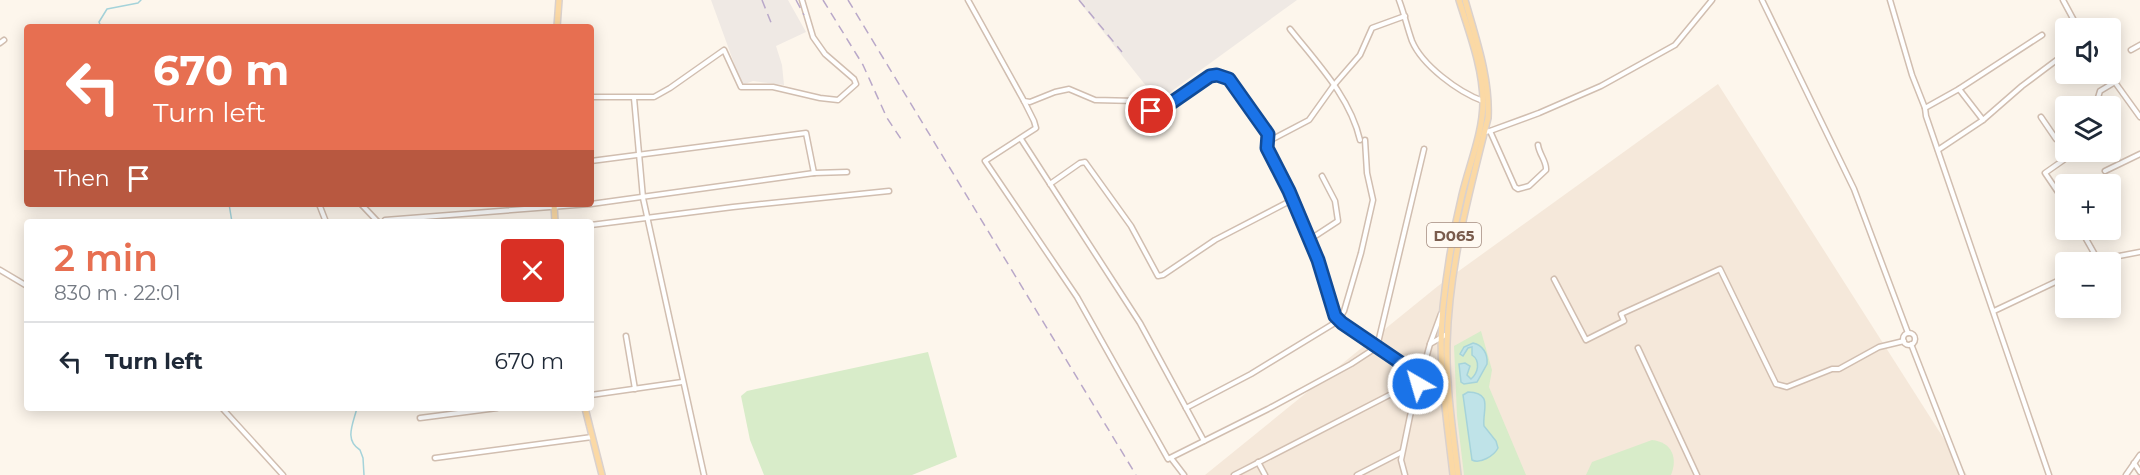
<!DOCTYPE html>
<meta charset="utf-8">
<style>
:root{--surface:#fff;--page:#f6f6f7;--text:#1f2937;--muted:#747a83;--line:#e0e1e3;--accent:#e76f51}
body{margin:0;font-family:Montserrat,sans-serif;background:var(--page);color:var(--text);height:100vh;display:flex;flex-direction:column;font-size:22px;white-space:nowrap}
*{box-sizing:border-box;margin:0}
p{font-size:20px;color:var(--muted)}
.icon{flex:none;width:33px;height:33px;fill:none;stroke:currentColor;stroke-width:2;stroke-linecap:round;stroke-linejoin:round}
.map{position:relative;flex:1;overflow:hidden}
.drawer{position:absolute;left:24px;top:219px;width:570px;height:192px;display:flex;flex-direction:column;background:var(--surface);border-radius:6px;box-shadow:0 3px 15px #0003}
.drawer>*{flex:none}
.top-card{position:absolute;left:24px;top:24px;width:570px;height:183px;border-radius:6px;box-shadow:0 3px 15px #0003;background:#e76f51;color:#fff;overflow:hidden}
.fabs{position:absolute;left:2055px;top:18px;display:grid;gap:12px}
.fabs a{display:grid;place-items:center;width:66px;height:66px;border-radius:6px;background:var(--surface);box-shadow:0 3px 15px #0003;font-size:30px}
.pin{position:absolute;display:grid;place-items:center;width:51px;height:51px;color:#fff;margin:-26px;border:3px solid #fff;border-radius:50%;box-shadow:0 2px 6px #0007}
.me{position:absolute;width:66px;margin:-33px;rotate:322deg;stroke-linejoin:round;filter:drop-shadow(0 0 4px #0008)}
.turn{display:flex;align-items:center;gap:21px;height:126px;padding:0 30px;font-size:27px}
.turn .icon{width:78px;height:78px;stroke-width:2.5}
.turn b{display:block;font-size:42px;line-height:51px}
.then{display:flex;align-items:center;height:57px;padding:0 30px;background:#0003;gap:12px;font-size:22px}
.round{display:grid;place-items:center;flex:none;width:63px;height:63px;border-radius:6px;background:var(--page)}
.overview{display:flex;align-items:center;justify-content:space-between;height:102px;padding:0 30px}
h1{font-size:36px;font-weight:600;line-height:45px;color:var(--accent)}
ul{padding:0;list-style:none}
li{display:flex;align-items:center;gap:18px;height:78px;padding:0 30px;border-top:2px solid var(--line)}
li div{flex:1}
li b{display:block;font-size:22px}
li em{font-style:normal}
.map>svg:first-child{display:block}
.residential{fill:#f5e8da}
.industrial{fill:#efe9e4}
.green{fill:#d8ecc9}
.water{fill:#bfe3e8;stroke:#a5d3da;stroke-width:1.5}
.lines{fill:none;stroke-linecap:round;stroke-linejoin:round}
.stream{stroke:#a5d3da;stroke-width:1.5}
.minor-casing{stroke:#d1beb0;stroke-width:7}
.major-casing{stroke:#dad1cd;stroke-width:8}
.minor{stroke:#fff;stroke-width:4}
.major{stroke:#fbd9a5;stroke-width:5}
.rail{stroke:#b9a8c9;stroke-width:1.5;stroke-dasharray:9 6;stroke-linecap:butt}
.route-casing{stroke:#114b97;stroke-width:15}
.route{stroke:#1a73e8;stroke-width:10}
.labels{text-anchor:middle;dominant-baseline:central;stroke-width:6;stroke-linejoin:round;paint-order:stroke}
.shield{fill:#fffaf3;stroke:#a28b7f;stroke-width:1.5}
.shield-label{font-size:15px;font-weight:bold;fill:#7a5c4d}
</style>
<div class="map">
<svg width="2140" height="475" viewBox="0 0 2140 475">
<rect width="100%" height="100%" fill="#fdf6ec"/>
<polygon class="residential" points="1718,84 1967,475 1205,475 1438,286"/>
<g class="industrial">
<polygon points="711,0 788,0 806,32 776,46 782,65 784,85 753,81 742,85"/>
<polygon points="1078,0 1297,0 1158,101"/>
</g>
<g class="green">
<polygon points="1481,331 1492,370 1489,387 1526,475 1464,475 1457,416 1454,346"/>
<polygon points="928,352 957,457 912,475 764,475 750,440 741,396 747,391"/>
<path d="M1652 440C1672 442 1678 458 1671 475H1586L1592 462Z"/>
</g>
<g class="water">
<path d="M1473 343C1483 345 1488 354 1487 364L1477 382 1464 384 1461 382 1459 364 1465 363 1470 366 1467 375 1471 379C1478 373 1481 361 1472 355V347L1468 348 1463 356 1460 354 1464 347Z"/>
<path d="M1468 392C1494 393 1482 410 1484 426L1496 441 1498 448C1494 456 1480 464 1472 460L1463 395Z"/>
</g>
<g class="lines">
<g class="stream">
<polyline points="101,27 99,22 107,9 138,3 141,0"/>
<polyline points="229,204 232,222"/>
<path d="M357 408C353 424 344 440 360 450L363 458 364 475"/>
</g>
<defs>
<g id="minor">
<polyline points="968,0 1024,101 1030,102 1055,92 1069,89 1095,100 1136,101 1151,111 1158,112 1210,77 1217,75 1229,79 1268,134 1267,148 1289,191 1318,260 1338,321 1420,376"/>
<path d="M1399 0C1404 13 1407 27 1412 41 1422 65 1458 92 1483 101"/>
<polyline points="1762,0 1854,189 1908,333"/>
<polyline points="1890,0 1912,75 1925,108 1959,89 2042,35"/>
<polyline points="2063,0 2078,28"/>
<path d="M1290 29C1317 63 1350 97 1360 140"/>
<polyline points="0,43 4,40"/>
<polyline points="2131,50 2140,45"/>
<polyline points="2109,74 2140,117"/>
<polyline points="1959,89 1983,120 2022,86 2066,53"/>
<polyline points="591,97 654,97 670,88 724,50 741,87 773,87 820,98 838,100 856,84 854,79 825,54 813,37 802,0"/>
<polyline points="634,98 643,198 704,475"/>
<polyline points="1024,101 1034,121 1036,128 985,161 1077,297 1168,459 1268,409 1351,364 1377,347 1424,149"/>
<polyline points="2090,106 2097,101 2100,91 2115,82"/>
<polyline points="1925,108 1926,116 2049,475"/>
<polyline points="2041,117 2056,139 2066,131"/>
<path d="M1490 131 1515 187 1518 189 1529 186 1546 170C1547 162 1539 154 1538 145"/>
<polyline points="1485,132 1490,131 1539,113 1601,86 1675,45 1712,0"/>
<polyline points="1021,139 1140,323 1204,441"/>
<polyline points="1269,141 1309,120 1334,85 1360,55 1372,28 1405,16"/>
<polyline points="1938,150 1983,120"/>
<polyline points="591,161 806,133 814,173"/>
<polyline points="2105,171 2140,154"/>
<polyline points="1050,184 1080,163 1085,162 1131,226 1158,276 1163,275 1215,240 1292,200"/>
<polyline points="319,204 326,222"/>
<polyline points="361,204 378,222"/>
<polyline points="591,204 814,173 847,172"/>
<polyline points="2066,204 2045,173 2075,152"/>
<polyline points="384,222 385,220 589,204"/>
<polyline points="591,225 733,207 889,191"/>
<polyline points="2081,230 2098,260"/>
<polyline points="1309,240 1338,221 1335,201 1322,176"/>
<polyline points="2096,262 2098,260 2140,252"/>
<polyline points="0,270 27,286"/>
<polyline points="1554,279 1586,340 1624,321 1621,314 1720,269 1776,384 1787,387 1832,369 1839,369 1879,347 1904,341"/>
<polyline points="1994,311 2066,277"/>
<circle cx="1909" cy="339" r="6"/>
<polyline points="626,336 635,389"/>
<polyline points="1430,344 1441,314"/>
<polyline points="1911,344 1962,475"/>
<polyline points="1638,348 1697,475"/>
<polyline points="591,395 682,382"/>
<polyline points="222,408 283,475"/>
<polyline points="1186,408 1251,374 1338,321 1344,311 1361,253 1373,200 1367,173 1365,140"/>
<polyline points="420,418 497,408"/>
<polyline points="435,458 592,437"/>
<polyline points="1171,458 1184,475"/>
<polyline points="1258,462 1265,475"/>
<polyline points="2134,463 2140,472"/>
<polyline points="1234,475 1403,388 1418,384"/>
<polyline points="1357,475 1402,452"/>
<polyline points="1405,475 1401,460 1410,416 1430,344 1447,334"/>
<polyline points="2126,475 2140,455"/>
</g>
<g id="major">
<polyline points="557,27 559,0"/>
<polyline points="554,204 555,222"/>
<polyline points="585,408 602,475"/>
<path d="M1453 475C1447 419 1437 364 1443 307 1447 269 1453 232 1462 195 1469 165 1483 133 1483 102 1483 68 1469 32 1459 0"/>
<path d="M1458 475C1453 431 1446 387 1447 343 1449 266 1469 193 1488 118 1490 78 1476 39 1465 0"/>
</g>
</defs>
<use href="#minor" class="minor-casing"/>
<use href="#major" class="major-casing"/>
<use href="#minor" class="minor"/>
<use href="#major" class="major"/>
<g class="rail">
<polyline points="762,0 772,25"/>
<polyline points="796,0 804,15"/>
<polyline points="823,0 863,65 887,118 903,142"/>
<polyline points="848,0 1136,475"/>
<polyline points="1079,0 1122,52"/>
</g>
</g>
<g class="lines">
<defs>
<polyline id="route" points="1151,111 1158,112 1210,76 1217,75 1229,79 1268,134 1267,148 1289,191 1318,260 1335,316 1342,323 1420,376 1418,384"/>
</defs>
<use href="#route" class="route-casing"/>
<use href="#route" class="route"/>
</g>
<g class="labels">
<rect class="shield" x="1427" y="223" width="54" height="24" rx="4.5"/>
<g class="shield-label">
<text x="1454" y="235">D065</text>
</g>
</g>
</svg>
<div class="fabs">
<a><svg class="icon" aria-label="sound" viewBox="0 0 24 24"><path d="M4 9h4l5-4v14l-5-4H4zM17 9q2 3 0 6"/></svg></a>
<a><svg class="icon" aria-label="layers" viewBox="0 0 24 24"><path d="M12 4l9 5-9 5-9-5zM3 14l9 5 9-5"/></svg></a>
<a>+</a>
<a>−</a>
</div>
<div class="pin" style="left:1151px;top:111px;background:#d93025"><svg class="icon" aria-label="arrive" viewBox="0 0 24 24"><path d="M6 21V4h12l-3 4 3 4H6"/></svg></div>
<svg class="me" style="left:1418px;top:384px" viewBox="-20 -20 40 40"><circle r="17" fill="#1a73e8" stroke="#fff" stroke-width="3"/><path d="M0-11L8 9 0 5-8 9z" fill="#fff"/></svg>
<div class="top-card">
<div class="turn"><svg class="icon" aria-label="left" viewBox="0 0 24 24"><path d="M17 20v-9H6M10 6l-5 5 5 5"/></svg><div><b>670 m</b>Turn left</div></div>
<div class="then">Then<svg class="icon" aria-label="arrive" viewBox="0 0 24 24"><path d="M6 21V4h12l-3 4 3 4H6"/></svg></div>
</div>
<section class="drawer">
<div class="overview"><div><h1>2 min</h1><p>830 m · 22:01</p></div><a class="round" style="background:#d93025;color:#fff"><svg class="icon" aria-label="close" viewBox="0 0 24 24"><path d="M6 6l12 12M18 6L6 18"/></svg></a></div>
<ul>
<li><svg class="icon" aria-label="left" viewBox="0 0 24 24"><path d="M17 20v-9H6M10 6l-5 5 5 5"/></svg><div><b>Turn left</b></div><em>670 m</em></li>
</ul>
</section>
</div>
